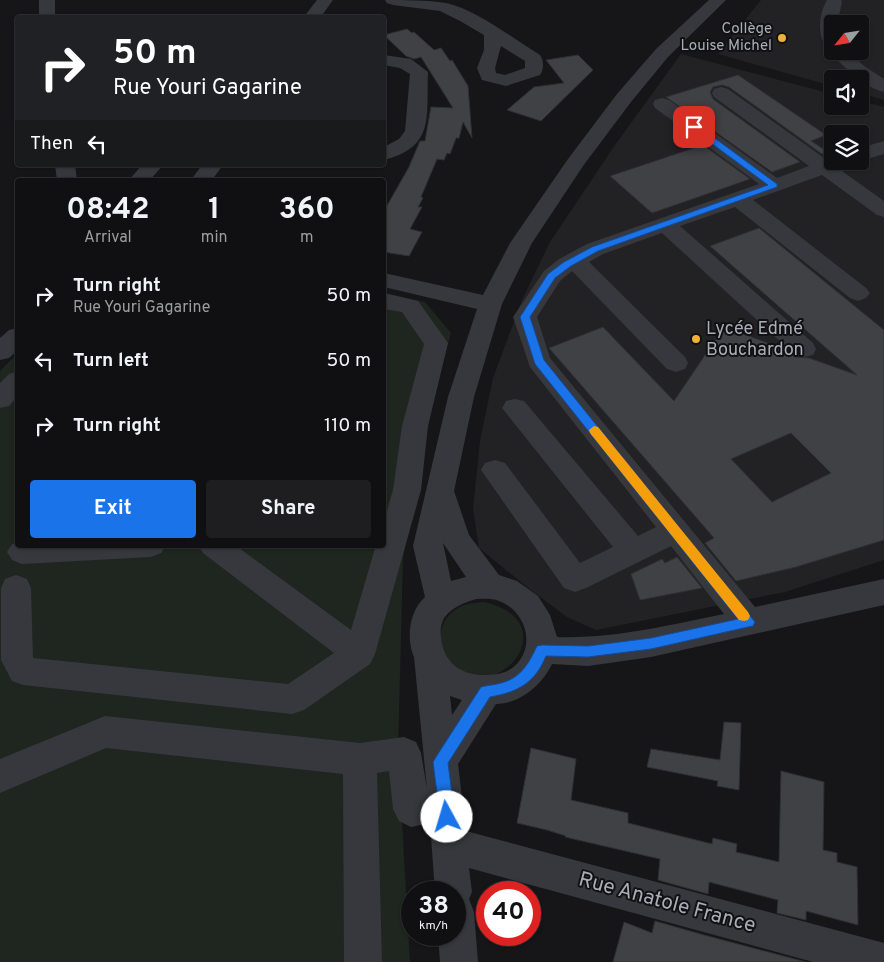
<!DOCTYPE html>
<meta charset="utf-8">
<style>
:root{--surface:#101012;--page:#1e1e20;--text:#f1f3f6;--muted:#9c9d9f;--line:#303032;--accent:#1a73e8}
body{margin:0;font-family:Overpass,sans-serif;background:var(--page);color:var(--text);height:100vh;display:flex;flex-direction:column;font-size:19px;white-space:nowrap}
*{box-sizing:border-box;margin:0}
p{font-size:16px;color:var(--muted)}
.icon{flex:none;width:28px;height:28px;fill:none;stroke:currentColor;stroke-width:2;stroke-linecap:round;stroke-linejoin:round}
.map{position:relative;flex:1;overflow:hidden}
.panel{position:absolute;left:15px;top:178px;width:371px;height:370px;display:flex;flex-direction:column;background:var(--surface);border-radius:5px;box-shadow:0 1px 4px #0004,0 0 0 1px var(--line)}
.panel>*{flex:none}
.hud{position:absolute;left:15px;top:15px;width:371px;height:152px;border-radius:5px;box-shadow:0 1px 4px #0004,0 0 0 1px var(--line);background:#202124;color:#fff;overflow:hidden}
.needle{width:32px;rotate:240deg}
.fabs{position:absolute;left:824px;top:15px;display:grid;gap:10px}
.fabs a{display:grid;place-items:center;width:45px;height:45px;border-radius:5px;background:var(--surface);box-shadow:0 1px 4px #0004,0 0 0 1px var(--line);font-size:25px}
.speed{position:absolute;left:401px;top:881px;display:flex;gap:10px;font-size:25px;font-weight:700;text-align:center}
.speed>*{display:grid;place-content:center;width:65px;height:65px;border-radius:50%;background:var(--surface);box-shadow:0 1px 4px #0004,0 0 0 1px var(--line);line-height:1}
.speed small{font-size:12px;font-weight:400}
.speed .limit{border:8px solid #d22;background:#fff;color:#111}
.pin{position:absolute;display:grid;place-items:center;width:42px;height:42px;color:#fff;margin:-21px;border-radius:10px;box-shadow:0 2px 8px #0006}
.me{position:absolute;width:55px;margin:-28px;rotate:354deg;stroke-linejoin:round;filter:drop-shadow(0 0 4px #0008)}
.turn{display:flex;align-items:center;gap:18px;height:105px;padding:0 15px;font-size:22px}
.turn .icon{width:65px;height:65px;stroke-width:2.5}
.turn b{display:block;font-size:35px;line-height:42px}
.then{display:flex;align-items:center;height:48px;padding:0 15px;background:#0003;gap:10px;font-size:19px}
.eta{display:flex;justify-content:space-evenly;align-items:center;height:85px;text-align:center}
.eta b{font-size:30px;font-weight:700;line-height:35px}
.primary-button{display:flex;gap:10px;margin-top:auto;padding:10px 15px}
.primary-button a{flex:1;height:58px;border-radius:5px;background:var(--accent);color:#fff;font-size:20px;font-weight:700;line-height:58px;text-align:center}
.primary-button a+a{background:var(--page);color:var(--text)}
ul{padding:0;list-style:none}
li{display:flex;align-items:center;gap:15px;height:65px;padding:0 15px}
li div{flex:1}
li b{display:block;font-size:19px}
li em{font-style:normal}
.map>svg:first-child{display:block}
.built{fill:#222225;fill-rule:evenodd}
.green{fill:#1e261f}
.building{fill:#404145;stroke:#303034;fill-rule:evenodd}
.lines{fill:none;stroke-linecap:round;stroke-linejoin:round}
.minor{fill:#37383d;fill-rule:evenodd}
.route{fill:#1a73e8;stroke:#114b97}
.slow{fill:#f59e0b}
.poi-dot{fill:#f2b134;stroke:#111113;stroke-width:2}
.labels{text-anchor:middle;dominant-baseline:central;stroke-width:4;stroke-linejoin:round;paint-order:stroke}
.far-poi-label{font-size:15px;fill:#a8adb8;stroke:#111113;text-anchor:end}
.poi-label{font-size:18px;fill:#a8adb8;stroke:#111113;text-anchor:start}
.near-street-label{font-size:21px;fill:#a8adb8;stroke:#111113}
</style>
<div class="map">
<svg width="884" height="962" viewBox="0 0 884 962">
<rect width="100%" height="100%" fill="#161618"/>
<g class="built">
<path d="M761 0H884V100L860 93V79H832V86L718 54ZM832 24H860V51H832Z"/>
<path d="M681 54 832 94V106H860V101L884 107V560L785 592 596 630 567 617 532 591 479 548 473 509 480 441 493 378 522 300 550 242 615 145ZM832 134H860V161H832Z"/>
</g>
<g class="green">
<polygon points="384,293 425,302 451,333 417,455 403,560 398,750 410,962 0,962 0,371 17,354 18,545 384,545"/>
<path d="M484 602C571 622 493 715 448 659 435 643 439 618 458 608 467 603 475 603 484 602Z"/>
</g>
<g class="building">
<polygon points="407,29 412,33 414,32 434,50 441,48 450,61 452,60 468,86 472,138 463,122 459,138 456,138 450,154 447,153 444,160 437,159 421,197 423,198 418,207 422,207 410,229 422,232 409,256 384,252 384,211 409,167 420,141 425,141 431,107 453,108 421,57 414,59 406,56 384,35"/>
<polygon points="578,55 593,70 541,121 507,110 534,87 564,83 546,60"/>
<polygon points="738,75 826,135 811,141 828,152 822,154 729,87 722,85 713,87 710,92 713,99 800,162 772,172 666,97"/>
<polygon points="703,145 750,179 652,213 610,176"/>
<path d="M759 228 884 330V540L796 567 736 581 705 543 714 538 549 348 603 327 674 401 724 327 787 350 795 357 809 358 857 375 710 246ZM791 433 831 473 772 502 731 459Z"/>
<polygon points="677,557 702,588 640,600 631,574 662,559 665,563"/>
<polygon points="724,722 741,723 739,790 717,786 718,781 647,767 651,749 720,760"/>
<polygon points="531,748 576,759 571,800 628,813 628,823 712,844 713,838 737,844 736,852 779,862 781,771 824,782 823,850 837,853 837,862 857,867 858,925 806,911 806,920 777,913 778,900 709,882 708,894 658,880 660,859 565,837 566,836 547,830 517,823"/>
<polygon points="655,921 704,935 806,962 613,962 624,922 652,933"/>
</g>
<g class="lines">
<g class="minor">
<rect x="39" y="0" width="16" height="18"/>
<polygon points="317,0 333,0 320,18 303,18"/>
<path d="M385 0C405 0 427 0 446 3 475 9 514 39 540 55 544 61 544 69 540 75L506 86 482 80 477 68 484 50V35L460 21 440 11 393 5 387 3ZM501 46 525 61V68L505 75 496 73 495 68Z"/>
<path d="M709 0H726L668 57 631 102 583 166 532 243 502 304 474 397 454 491 469 535 499 575 517 581 538 596 550 615 557 637C614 639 669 625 724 614L671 546 586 588 575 592 564 588 481 470 485 463 495 460 505 463 580 563 613 547 502 408 506 401 515 399 524 401 638 536 656 527 530 367 513 317 544 271 559 259 587 244 759 184 655 108 653 104 655 100 662 98 669 100 777 178 809 166 714 97 712 93 714 89 721 87 728 89 827 160 832 158V161H853L850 165 839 169 884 201V217L877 215 822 175 753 200 866 288 870 293 866 298 858 301 850 298 735 207 680 226 813 343 816 349 813 355 804 357 795 355 662 233 603 254 589 262 685 357 688 363 685 369 676 372 667 369 572 271 560 281 537 317 550 358 755 607 884 579V605L651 657 588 666 552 664C541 686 521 703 496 704L458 764 466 831 884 943V962H813L469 868 472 892 469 899 474 912 478 962H440L438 935H455V892H435L430 823 411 827 399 821 393 809 389 771 377 773 382 962H344L343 774 106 748 0 793V759L105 716 360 743 404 737 416 742 421 753 427 789 414 657C406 639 409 611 425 597L413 546 448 397 477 309 384 287V273L483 295 510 243 568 159 617 94 656 49ZM443 543 466 577 451 581ZM476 599C483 599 492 598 499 601 522 609 535 639 520 660 511 672 502 674 487 675 462 676 443 663 441 637 440 630 441 624 444 618 452 607 464 603 476 599ZM450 696 462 700 452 715Z"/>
<path d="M827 0H841L842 2 837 24H832V51H848L864 66 884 79V92C864 87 847 69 832 55L829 51 831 48 826 47C817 33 819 14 827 0Z"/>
<path d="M384 55 411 59 428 72C426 115 436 147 384 160V147L399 139 405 131 410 74 400 68 384 65Z"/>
<polygon points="884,141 884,154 860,161 860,148"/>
<polygon points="55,165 75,165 77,180 57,180"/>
<polygon points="142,165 163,165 150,180 129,180"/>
<polygon points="202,165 223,165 212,180 191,180"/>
<polygon points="384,293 418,301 448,343 428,426 421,490 375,654 370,664 304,710 292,714 23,685 12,681 1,660 1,588 5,579 16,575 27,579 31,588 33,658 288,684 334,653 203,553 198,545 235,545 351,630 376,545 384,545 384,521 393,490 402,426 424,344 402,312 384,309"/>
<polygon points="18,328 18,350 9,358 0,360 0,338 9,330"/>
<polygon points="18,371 18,396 9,406 0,408 0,383 9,374"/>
<polygon points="18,542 18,545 166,545 161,553 151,557 22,564 12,560 7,552 12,544"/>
</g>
</g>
<path class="route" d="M692 125H697L777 184V187L598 251 571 266 555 278 530 317 544 360 755 622 753 626 748 627 651 649 588 657 546 656C535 683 518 692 490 697L448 763 455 817 453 822 447 824 442 822 440 817 433 762 436 757 481 687C488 685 495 685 501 683 521 678 529 663 537 646L542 645 588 646 651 638 738 619 535 364 520 317 548 274 564 262 592 247 768 185 692 129Z"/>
<polygon class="slow" points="594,426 598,427 748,612 750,616 748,620 744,621 739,620 590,433 589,430"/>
<g class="poi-dot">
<circle cx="782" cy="38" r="5"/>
<circle cx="696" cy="339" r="5"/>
</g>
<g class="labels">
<g class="far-poi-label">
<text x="772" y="29">Collège<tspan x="772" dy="17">Louise Michel</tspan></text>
</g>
<g class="poi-label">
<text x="706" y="329">Lycée Edmé<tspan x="706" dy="21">Bouchardon</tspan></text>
</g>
<g class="near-street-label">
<text transform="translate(667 903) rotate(15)">Rue Anatole France</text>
</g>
</g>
</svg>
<div class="fabs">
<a><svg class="needle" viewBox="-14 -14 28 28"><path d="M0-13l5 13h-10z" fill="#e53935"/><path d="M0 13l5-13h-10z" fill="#9c9d9f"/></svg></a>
<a><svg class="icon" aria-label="sound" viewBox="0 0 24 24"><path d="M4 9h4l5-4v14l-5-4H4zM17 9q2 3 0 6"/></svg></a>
<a><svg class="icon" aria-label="layers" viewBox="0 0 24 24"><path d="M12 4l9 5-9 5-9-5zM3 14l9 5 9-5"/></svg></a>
</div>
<div class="speed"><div>38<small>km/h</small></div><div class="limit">40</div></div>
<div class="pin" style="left:694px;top:127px;background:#d93025"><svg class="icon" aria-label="arrive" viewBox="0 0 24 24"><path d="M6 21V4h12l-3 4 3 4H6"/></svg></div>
<svg class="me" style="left:447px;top:817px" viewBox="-20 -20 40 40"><circle r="19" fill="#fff"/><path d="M0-13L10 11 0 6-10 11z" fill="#1a73e8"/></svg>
<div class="hud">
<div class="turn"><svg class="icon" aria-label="right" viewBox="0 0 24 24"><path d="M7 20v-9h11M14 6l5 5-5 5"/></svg><div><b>50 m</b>Rue Youri Gagarine</div></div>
<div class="then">Then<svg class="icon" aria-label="left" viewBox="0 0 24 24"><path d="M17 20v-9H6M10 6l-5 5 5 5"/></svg></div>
</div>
<section class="panel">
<div class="eta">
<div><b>08:42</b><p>Arrival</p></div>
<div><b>1</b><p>min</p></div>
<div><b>360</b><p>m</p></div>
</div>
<ul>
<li><svg class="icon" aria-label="right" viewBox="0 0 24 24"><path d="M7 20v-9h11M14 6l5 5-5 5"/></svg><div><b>Turn right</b><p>Rue Youri Gagarine</p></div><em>50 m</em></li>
<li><svg class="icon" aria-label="left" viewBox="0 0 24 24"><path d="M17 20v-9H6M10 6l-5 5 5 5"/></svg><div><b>Turn left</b></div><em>50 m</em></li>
<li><svg class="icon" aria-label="right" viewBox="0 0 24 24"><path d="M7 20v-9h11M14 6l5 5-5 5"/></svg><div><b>Turn right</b></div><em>110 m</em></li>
</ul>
<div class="primary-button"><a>Exit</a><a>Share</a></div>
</section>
</div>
